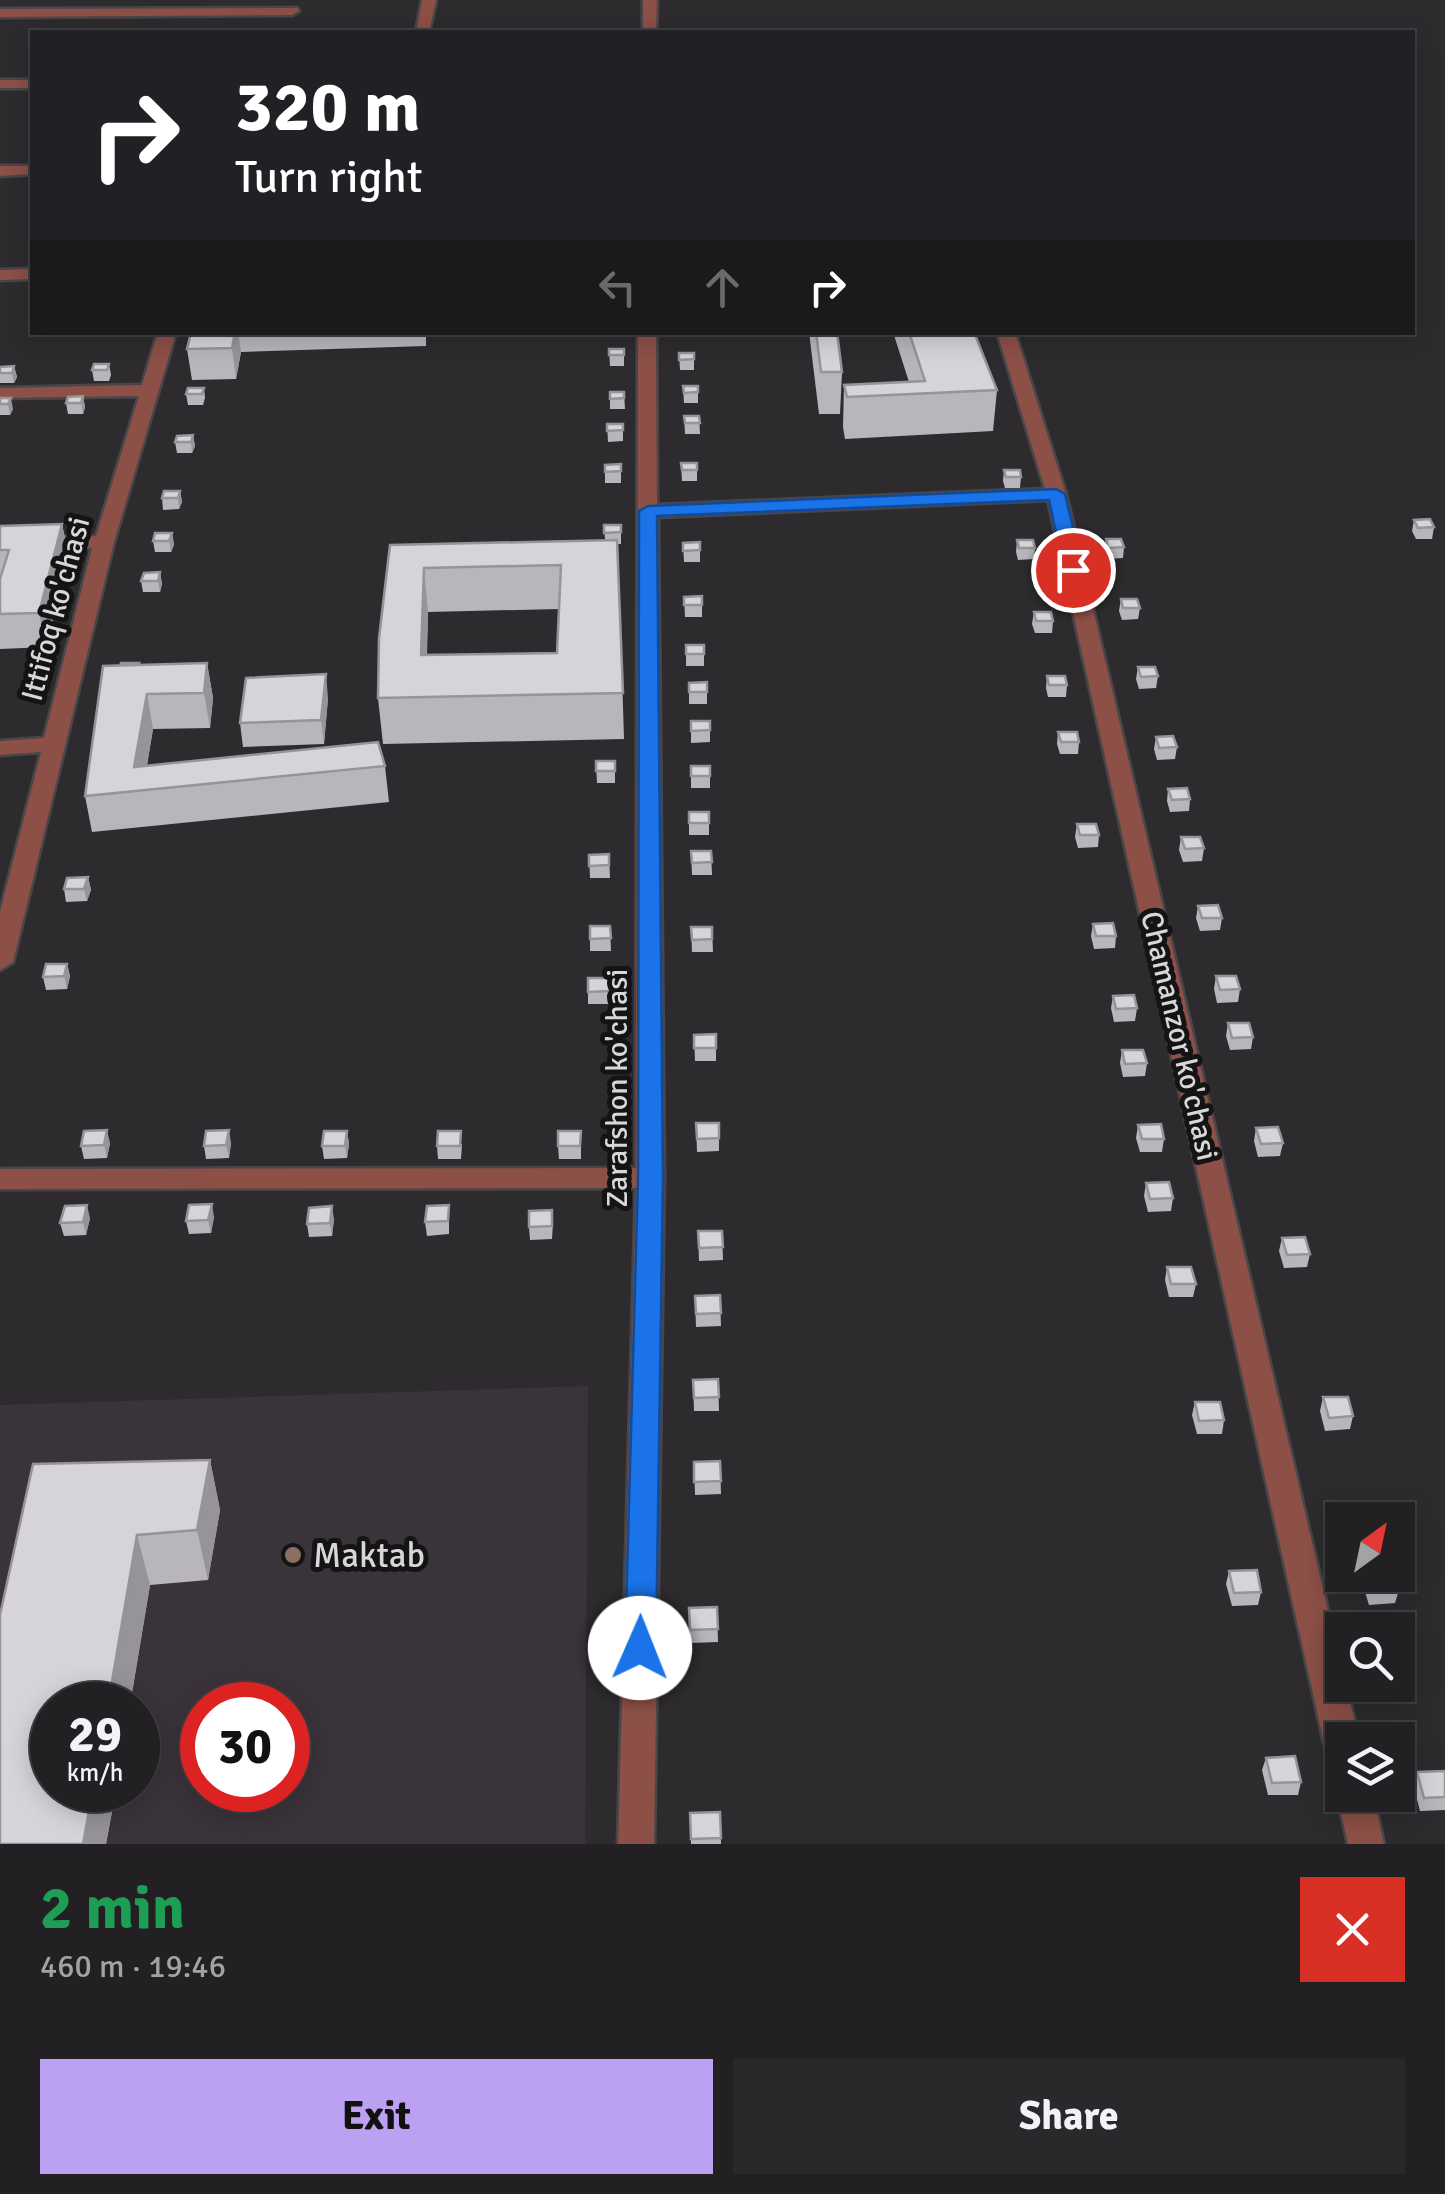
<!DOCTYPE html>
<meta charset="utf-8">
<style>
:root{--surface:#222022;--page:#2a282a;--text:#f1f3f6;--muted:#a2a3a5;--line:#3f3e40;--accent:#bca0f2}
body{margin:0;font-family:Signika,sans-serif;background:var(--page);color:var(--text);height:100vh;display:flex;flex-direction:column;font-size:38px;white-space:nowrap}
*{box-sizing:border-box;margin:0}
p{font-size:32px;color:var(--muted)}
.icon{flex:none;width:55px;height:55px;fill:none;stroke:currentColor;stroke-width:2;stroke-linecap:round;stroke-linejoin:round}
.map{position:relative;height:1844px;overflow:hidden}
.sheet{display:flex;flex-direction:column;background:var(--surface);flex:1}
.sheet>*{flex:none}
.guide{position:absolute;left:30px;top:30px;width:1385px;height:305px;border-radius:0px;box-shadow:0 5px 25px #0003,0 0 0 2px var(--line);background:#202124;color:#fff;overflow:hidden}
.needle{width:65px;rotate:33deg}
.controls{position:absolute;left:1325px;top:1502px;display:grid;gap:20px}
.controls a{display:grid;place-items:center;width:90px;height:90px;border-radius:0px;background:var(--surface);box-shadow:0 5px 25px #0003,0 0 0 2px var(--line);font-size:50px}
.speed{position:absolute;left:30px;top:1682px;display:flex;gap:20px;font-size:50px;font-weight:700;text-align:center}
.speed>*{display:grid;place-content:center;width:130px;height:130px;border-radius:50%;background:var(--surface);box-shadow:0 5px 25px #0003,0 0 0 2px var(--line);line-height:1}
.speed small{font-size:25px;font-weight:400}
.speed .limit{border:15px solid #d22;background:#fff;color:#111}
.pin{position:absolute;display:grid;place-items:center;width:85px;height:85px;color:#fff;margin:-42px;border:5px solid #fff;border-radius:50%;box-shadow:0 2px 10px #0007}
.me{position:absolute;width:110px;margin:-55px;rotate:1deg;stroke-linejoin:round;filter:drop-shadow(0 0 8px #0008)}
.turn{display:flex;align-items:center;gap:35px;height:210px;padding:0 40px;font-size:45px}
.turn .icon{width:130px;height:130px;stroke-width:2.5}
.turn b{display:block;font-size:70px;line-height:85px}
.lanes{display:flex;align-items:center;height:95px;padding:0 40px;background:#0003;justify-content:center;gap:50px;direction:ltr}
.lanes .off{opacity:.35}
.round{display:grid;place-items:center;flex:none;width:105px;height:105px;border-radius:0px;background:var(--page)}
.overview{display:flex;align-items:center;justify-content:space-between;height:170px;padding:0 40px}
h1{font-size:60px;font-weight:700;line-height:75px;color:#1e9e55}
.cta{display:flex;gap:20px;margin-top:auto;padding:20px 40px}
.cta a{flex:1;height:115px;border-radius:0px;background:var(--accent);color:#111;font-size:40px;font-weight:700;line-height:115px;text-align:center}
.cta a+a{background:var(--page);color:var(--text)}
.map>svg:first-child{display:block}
.built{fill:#3a333a;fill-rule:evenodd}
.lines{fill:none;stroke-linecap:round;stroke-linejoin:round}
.minor-casing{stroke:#494649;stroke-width:5}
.minor{fill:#8c5047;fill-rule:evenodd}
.wall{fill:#b8b6bb;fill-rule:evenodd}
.shaded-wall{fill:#969498}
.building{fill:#d6d4d9;stroke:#969498;stroke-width:2.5;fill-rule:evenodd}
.route{fill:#1a73e8;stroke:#114b97;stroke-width:2.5}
.education-dot{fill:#8d6e63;stroke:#151415;stroke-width:4}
.labels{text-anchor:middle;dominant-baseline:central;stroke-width:10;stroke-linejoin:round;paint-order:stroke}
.street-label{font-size:30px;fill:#d8d6d8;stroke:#151415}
.near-poi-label{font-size:35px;fill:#d8d6d8;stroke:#151415;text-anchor:start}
</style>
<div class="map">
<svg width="1445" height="1844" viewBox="0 0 1445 1844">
<rect width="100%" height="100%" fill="#2e2b2e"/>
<path class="built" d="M588 1386 585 1844H0V1405ZM52 1705H138V1790H52ZM202 1705H288V1790H202Z"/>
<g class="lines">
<defs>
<g id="minor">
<polygon points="422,0 436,0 429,32 416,32"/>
<polygon points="643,0 657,0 656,32 643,32"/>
<polygon points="297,8 299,11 292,15 0,17 0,9"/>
<rect x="0" y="80" width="32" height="8"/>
<polygon points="0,166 32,166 32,174 0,176"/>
<polygon points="32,269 32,279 0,280 0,270"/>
<polygon points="158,332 176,332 114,542 13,962 0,970 0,912 41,752 0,755 0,741 44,738 92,548 0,550 0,538 96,536 139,396 0,398 0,388 142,385"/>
<polygon points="638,332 656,332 657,505 1045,489 997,332 1015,332 1066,494 1342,1670 1342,1685 1346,1685 1359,1740 1342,1740 1342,1759 1329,1754 1324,1743 1048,500 658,517 664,1178 654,1844 618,1844 636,1188 0,1189 0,1169 636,1168"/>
<polygon points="1342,1783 1342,1795 1373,1795 1384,1844 1348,1844 1337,1795"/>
</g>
</defs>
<use href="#minor" class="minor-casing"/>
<use href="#minor" class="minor"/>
</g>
<g class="wall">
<polygon points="191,332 426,332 426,346 241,352 236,379 192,380 187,349"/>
<rect x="612" y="332" width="14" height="4"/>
<rect x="680" y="332" width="14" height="3"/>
<polygon points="809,332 837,332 842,372 840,414 819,414"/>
<polygon points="893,332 974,332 997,390 993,431 845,439 843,427 844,385 909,382"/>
<polygon points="609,349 624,349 624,366 610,366"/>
<polygon points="679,353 694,353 694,370 680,370"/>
<polygon points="109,364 111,375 109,381 94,381 92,370"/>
<polygon points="14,366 17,377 14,383 0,383 0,367"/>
<polygon points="683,386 698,386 698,403 684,403"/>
<polygon points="204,388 205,398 203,405 188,405 186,394"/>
<polygon points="610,392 624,392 625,409 610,409"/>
<polygon points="83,396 85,407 83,414 68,414 66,403"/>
<polygon points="0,398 13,409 10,415 0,415"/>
<polygon points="684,416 699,416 700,434 685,434"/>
<polygon points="607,424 623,424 623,441 608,442"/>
<polygon points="193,435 195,446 192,453 177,453 175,442"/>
<polygon points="681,463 697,463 697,481 682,481"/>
<polygon points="621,464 621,483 605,483 605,465"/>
<polygon points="1004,470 1021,477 1020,488 1005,488 1003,481"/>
<polygon points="180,491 182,502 179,509 163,510 162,498"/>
<polygon points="1414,520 1434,527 1432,539 1416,539 1412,531"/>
<polygon points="62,524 69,557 46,647 0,649 0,526"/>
<path d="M604 525H621V544H618L624 739 383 744 378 698 390 545 605 540ZM559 609 557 653 427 655 428 612Z"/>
<polygon points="172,533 174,545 171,552 155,552 153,541"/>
<polygon points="1106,539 1124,547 1123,558 1107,559 1104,551"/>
<polygon points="1017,540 1035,548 1034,559 1018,560 1016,552"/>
<polygon points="700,542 700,562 684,562 683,543"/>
<polygon points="160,572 162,584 160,592 143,592 141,581"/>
<polygon points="702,596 702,617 685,617 684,597"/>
<polygon points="1121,599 1140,608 1138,619 1122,620 1119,611"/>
<polygon points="1034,612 1053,621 1052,633 1035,633 1032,624"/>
<rect x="686" y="645" width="18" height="21"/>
<polygon points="207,663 213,698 210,728 153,729 147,765 385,766 389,802 92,832 85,796 139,665"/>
<polygon points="1138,667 1158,676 1156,688 1139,689 1136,679"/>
<polygon points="1047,676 1067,685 1066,697 1048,697 1046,688"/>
<polygon points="707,682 707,704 689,704 689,683"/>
<polygon points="328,698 324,744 243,747 240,723"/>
<polygon points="691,721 710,721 710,742 691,743"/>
<polygon points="1058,732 1079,742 1078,754 1060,754 1057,744"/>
<polygon points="1156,737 1177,747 1175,759 1157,760 1154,749"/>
<polygon points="596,761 615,761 615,783 597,783"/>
<rect x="691" y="766" width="19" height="22"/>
<polygon points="1168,789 1190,799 1189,811 1170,812 1167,801"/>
<rect x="689" y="812" width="20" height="23"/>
<polygon points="1077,824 1099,835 1098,847 1078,848 1075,837"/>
<polygon points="1181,837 1204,848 1202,861 1183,862 1179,850"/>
<polygon points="691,851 711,851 712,875 692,875"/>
<polygon points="609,854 610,878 590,878 589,855"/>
<polygon points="88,877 91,890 87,901 66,902 64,889"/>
<polygon points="1198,906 1222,918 1220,930 1200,931 1196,918"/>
<polygon points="1093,924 1116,936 1115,948 1094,949 1091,936"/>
<polygon points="590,926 610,926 611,951 590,951"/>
<polygon points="691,927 712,927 713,952 692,952"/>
<polygon points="67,964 70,976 67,989 46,990 43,977"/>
<polygon points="1216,976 1240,989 1238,1002 1217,1003 1214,989"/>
<polygon points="588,978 610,991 609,1004 588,1004"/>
<polygon points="1113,996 1137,1008 1135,1021 1114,1022 1111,1008"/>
<polygon points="1228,1023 1253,1037 1251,1049 1230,1050 1226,1036"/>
<polygon points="716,1034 716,1061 695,1061 694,1035"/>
<polygon points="1122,1050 1147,1063 1145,1076 1123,1077 1120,1063"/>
<polygon points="696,1123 719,1123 719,1151 697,1152"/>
<polygon points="1138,1125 1164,1139 1162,1152 1140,1152 1136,1138"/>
<polygon points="1256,1128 1283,1143 1280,1156 1258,1157 1254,1141"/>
<polygon points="347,1131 349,1144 347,1158 324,1159 322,1146"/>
<polygon points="581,1131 581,1159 559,1159 558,1146"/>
<polygon points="110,1143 107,1158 84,1159 81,1146"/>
<polygon points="231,1143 229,1158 206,1159 204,1146"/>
<polygon points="462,1144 461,1159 438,1159 437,1146"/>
<polygon points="1146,1183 1173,1198 1171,1211 1148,1212 1144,1196"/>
<polygon points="449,1205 449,1234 427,1236 425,1222"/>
<polygon points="214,1217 211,1233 189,1234 186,1221"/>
<polygon points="90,1218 86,1235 64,1236 60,1223"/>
<polygon points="334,1219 332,1236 309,1237 307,1224"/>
<polygon points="553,1223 552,1239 530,1240 529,1227"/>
<polygon points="698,1231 722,1231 723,1260 699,1261"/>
<polygon points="1282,1238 1310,1254 1307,1267 1284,1268 1279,1251"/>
<polygon points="1167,1267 1196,1284 1193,1297 1169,1297 1165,1280"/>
<polygon points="720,1295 721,1326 696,1327 695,1296"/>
<polygon points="718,1379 719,1411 694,1411 693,1380"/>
<polygon points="1323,1397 1353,1416 1350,1429 1325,1431 1320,1411"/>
<polygon points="1195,1402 1224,1420 1222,1434 1197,1434 1192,1415"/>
<polygon points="210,1460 220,1510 208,1580 150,1585 130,1705 52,1705 52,1790 116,1790 106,1844 0,1844 0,1615 33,1464"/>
<polygon points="720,1461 721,1494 695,1495 694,1462"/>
<polygon points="1229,1571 1261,1592 1258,1605 1232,1606 1226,1584"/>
<polygon points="1364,1575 1395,1575 1399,1590 1395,1603 1369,1605 1362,1582"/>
<polygon points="717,1607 718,1642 690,1643 689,1608"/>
<polygon points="1266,1758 1301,1782 1298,1795 1268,1795 1262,1770"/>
<polygon points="1445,1771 1445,1810 1420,1811 1413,1784 1417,1772"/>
<polygon points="720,1812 721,1844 691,1844 690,1813"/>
</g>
<g class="shaded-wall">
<polygon points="235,332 238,332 241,352 236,379 232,348"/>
<polygon points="14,366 17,377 14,383 12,373"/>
<polygon points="83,396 85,407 83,414 81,403"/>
<polygon points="11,398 13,409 10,415 8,404"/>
<polygon points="193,435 195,446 192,453 191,442"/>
<polygon points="180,491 182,502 179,509 178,498"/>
<polygon points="62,524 69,557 46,647 39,613"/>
<polygon points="172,533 174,545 171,552 169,541"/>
<polygon points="424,568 428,612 425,700 421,655"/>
<polygon points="160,572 162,584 160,592 158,581"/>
<polygon points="207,663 213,698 210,728 204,693"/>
<polygon points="326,674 328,698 324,744 321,720"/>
<polygon points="147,694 153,729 143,790 134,767"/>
<polygon points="88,877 91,890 87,901 84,889"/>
<polygon points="67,964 70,976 67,989 64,976"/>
<polygon points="107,1130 110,1143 107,1158 104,1145"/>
<polygon points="229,1130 231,1143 229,1158 226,1145"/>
<polygon points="347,1131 349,1144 347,1158 345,1146"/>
<polygon points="212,1204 214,1217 211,1233 208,1220"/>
<polygon points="87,1205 90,1218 86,1235 83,1222"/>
<polygon points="332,1206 334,1219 332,1236 330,1223"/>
<polygon points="210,1460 220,1510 208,1580 197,1530"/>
<polygon points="137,1535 150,1585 130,1705 108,1705"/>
<polygon points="93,1790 116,1790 106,1844 83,1844"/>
</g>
<g class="building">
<polygon points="191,332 235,332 232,348 187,349"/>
<polygon points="816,332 837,332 842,372 821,372"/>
<polygon points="909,332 974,332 997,390 847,397 844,385 925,381"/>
<rect x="609" y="349" width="15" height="6"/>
<polygon points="679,353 694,353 694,359 679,360"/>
<polygon points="94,364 109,364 107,370 92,370"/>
<polygon points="14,366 12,373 0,373 0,367"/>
<polygon points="683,386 698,386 698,392 684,393"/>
<polygon points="188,388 204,388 202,394 186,394"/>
<polygon points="610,392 624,392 624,398 610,399"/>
<polygon points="83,396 81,403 66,403 68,397"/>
<polygon points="0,398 11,398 8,404 0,404"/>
<polygon points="684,416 699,416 700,423 685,423"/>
<polygon points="607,424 623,424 623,430 607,431"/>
<polygon points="193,435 191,442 175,442 177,436"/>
<polygon points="681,463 697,463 697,470 682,470"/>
<polygon points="621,464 621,471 605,472 605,465"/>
<polygon points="1004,470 1020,470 1021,477 1006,477"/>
<polygon points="164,491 180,491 178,498 162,498"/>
<polygon points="1430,519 1434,527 1418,528 1414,520"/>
<polygon points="62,524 39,613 0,614 0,579 9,550 0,550 0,526"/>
<polygon points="604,525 621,525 621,532 604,533"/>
<polygon points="155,533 172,533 169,541 153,541"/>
<polygon points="1106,539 1121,539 1124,547 1108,548"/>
<path d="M617 540 623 693 378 698 379 638 390 545ZM561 565 557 653 421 655 424 568Z"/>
<polygon points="1017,540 1033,540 1035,548 1019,548"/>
<polygon points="700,542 700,550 683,551 683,543"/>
<polygon points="160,572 158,581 141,581 144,573"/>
<polygon points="702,596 702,605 684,605 684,597"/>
<polygon points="1121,599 1137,599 1140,608 1123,608"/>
<polygon points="1034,612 1051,612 1053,621 1036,621"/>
<rect x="686" y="645" width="18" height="9"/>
<polygon points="121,663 139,663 138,665 120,666"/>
<polygon points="207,663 204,693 147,694 134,767 378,742 385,766 85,796 103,666"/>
<polygon points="1138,667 1155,667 1158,676 1141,677"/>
<polygon points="326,674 321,720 240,723 246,678"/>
<polygon points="1047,676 1065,676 1067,685 1049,685"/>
<polygon points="707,682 707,692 689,692 689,683"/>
<polygon points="691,721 710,721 710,730 691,731"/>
<polygon points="1058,732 1077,732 1079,742 1061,742"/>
<polygon points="1173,736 1177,747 1159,748 1156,737"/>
<rect x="596" y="761" width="19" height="10"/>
<rect x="691" y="766" width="19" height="10"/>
<polygon points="1187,788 1190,799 1172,800 1168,789"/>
<rect x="689" y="812" width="20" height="11"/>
<polygon points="1077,824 1096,824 1099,835 1080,835"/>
<polygon points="1181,837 1200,837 1204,848 1185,849"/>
<polygon points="691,851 711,851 712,862 692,863"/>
<polygon points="609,854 609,865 589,866 589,855"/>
<polygon points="88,877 84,889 64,889 67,878"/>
<polygon points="1218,905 1222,918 1202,918 1198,906"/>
<polygon points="1113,923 1116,936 1096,936 1093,924"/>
<polygon points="590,926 610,926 611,938 590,939"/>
<polygon points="691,927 712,927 712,939 692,940"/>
<polygon points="46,964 67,964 64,976 43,977"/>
<polygon points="1216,976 1236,976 1240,989 1220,990"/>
<polygon points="588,978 610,978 609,991 588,992"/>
<polygon points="1134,995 1137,1008 1116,1009 1113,996"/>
<polygon points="1228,1023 1249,1023 1253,1037 1232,1038"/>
<polygon points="716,1034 716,1048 694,1048 694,1035"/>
<polygon points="1122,1050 1143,1050 1147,1063 1125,1064"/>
<polygon points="696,1123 719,1123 719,1138 697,1139"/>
<polygon points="1161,1124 1164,1139 1142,1139 1138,1125"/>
<polygon points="1278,1127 1283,1143 1261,1144 1256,1128"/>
<polygon points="107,1130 104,1145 81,1146 84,1131"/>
<polygon points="229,1130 226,1145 204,1146 206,1131"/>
<polygon points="324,1131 347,1131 345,1146 322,1146"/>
<polygon points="438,1131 461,1131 460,1146 437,1146"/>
<polygon points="558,1131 581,1131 580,1146 558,1146"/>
<polygon points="1169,1182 1173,1198 1150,1199 1146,1183"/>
<polygon points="212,1204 208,1220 186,1221 189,1205"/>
<polygon points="87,1205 83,1222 60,1223 65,1206"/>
<polygon points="449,1205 448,1221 425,1222 427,1206"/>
<polygon points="332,1206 330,1223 307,1224 309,1208"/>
<polygon points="552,1210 552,1226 529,1227 529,1211"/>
<polygon points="698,1231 722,1231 723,1247 699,1248"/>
<polygon points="1305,1237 1310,1254 1287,1255 1282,1238"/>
<polygon points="1167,1267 1191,1267 1196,1284 1171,1284"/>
<polygon points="720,1295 721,1313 696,1314 695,1296"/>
<polygon points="718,1379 719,1397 694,1398 693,1380"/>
<polygon points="1323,1397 1348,1397 1353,1416 1329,1418"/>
<polygon points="1195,1402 1220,1402 1224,1420 1199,1421"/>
<polygon points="210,1460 197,1530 137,1535 108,1705 52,1705 52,1790 93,1790 83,1844 0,1844 0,1615 33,1464"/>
<polygon points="720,1461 721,1481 694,1482 694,1462"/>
<polygon points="1257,1570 1261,1592 1234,1593 1229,1571"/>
<polygon points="1367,1575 1395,1575 1399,1590 1372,1592"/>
<polygon points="717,1607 718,1629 690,1630 689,1608"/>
<polygon points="1295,1756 1301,1782 1272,1783 1266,1758"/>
<polygon points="1445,1771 1445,1797 1424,1798 1417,1772"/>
<polygon points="720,1812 721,1838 691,1839 690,1813"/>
</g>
<polygon class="route" points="1056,489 1065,494 1083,570 1073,576 1064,570 1049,500 657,516 663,1178 656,1648 652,1658 640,1662 629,1658 625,1648 638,1178 639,511 648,506"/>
<circle class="education-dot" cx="293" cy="1555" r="10"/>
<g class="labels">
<g class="street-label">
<text transform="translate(56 609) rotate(-75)">Ittifoq ko'chasi</text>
<text transform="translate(1179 1036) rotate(77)">Chamanzor ko'chasi</text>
<text transform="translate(617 1088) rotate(-90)">Zarafshon ko'chasi</text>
</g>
<g class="near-poi-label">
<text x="313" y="1555">Maktab</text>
</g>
</g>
</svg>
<div class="controls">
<a><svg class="needle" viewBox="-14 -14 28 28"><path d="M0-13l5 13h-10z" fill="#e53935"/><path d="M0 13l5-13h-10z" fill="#a2a3a5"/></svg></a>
<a><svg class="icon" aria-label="search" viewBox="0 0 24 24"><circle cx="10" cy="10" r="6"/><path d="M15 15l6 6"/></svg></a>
<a><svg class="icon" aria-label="layers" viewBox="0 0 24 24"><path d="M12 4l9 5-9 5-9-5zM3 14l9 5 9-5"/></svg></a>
</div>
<div class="speed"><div>29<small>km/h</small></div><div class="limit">30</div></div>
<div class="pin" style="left:1073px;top:570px;background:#d93025"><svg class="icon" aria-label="arrive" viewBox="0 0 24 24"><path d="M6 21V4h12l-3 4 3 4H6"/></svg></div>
<svg class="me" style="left:640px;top:1648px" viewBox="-20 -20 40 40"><circle r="19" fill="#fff"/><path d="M0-13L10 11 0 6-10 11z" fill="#1a73e8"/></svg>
<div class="guide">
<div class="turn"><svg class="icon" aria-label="right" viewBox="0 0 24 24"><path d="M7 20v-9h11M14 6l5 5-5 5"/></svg><div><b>320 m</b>Turn right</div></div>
<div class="lanes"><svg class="icon off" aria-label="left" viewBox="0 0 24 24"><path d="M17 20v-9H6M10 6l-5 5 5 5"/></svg><svg class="icon off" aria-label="ahead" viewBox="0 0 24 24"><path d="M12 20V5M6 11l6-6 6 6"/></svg><svg class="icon" aria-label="right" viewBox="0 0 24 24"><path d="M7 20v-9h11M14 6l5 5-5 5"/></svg></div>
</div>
</div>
<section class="sheet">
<div class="overview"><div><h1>2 min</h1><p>460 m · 19:46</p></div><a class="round" style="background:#d93025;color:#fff"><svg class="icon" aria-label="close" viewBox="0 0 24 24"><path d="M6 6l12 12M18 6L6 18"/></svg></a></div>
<div class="cta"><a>Exit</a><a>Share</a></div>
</section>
